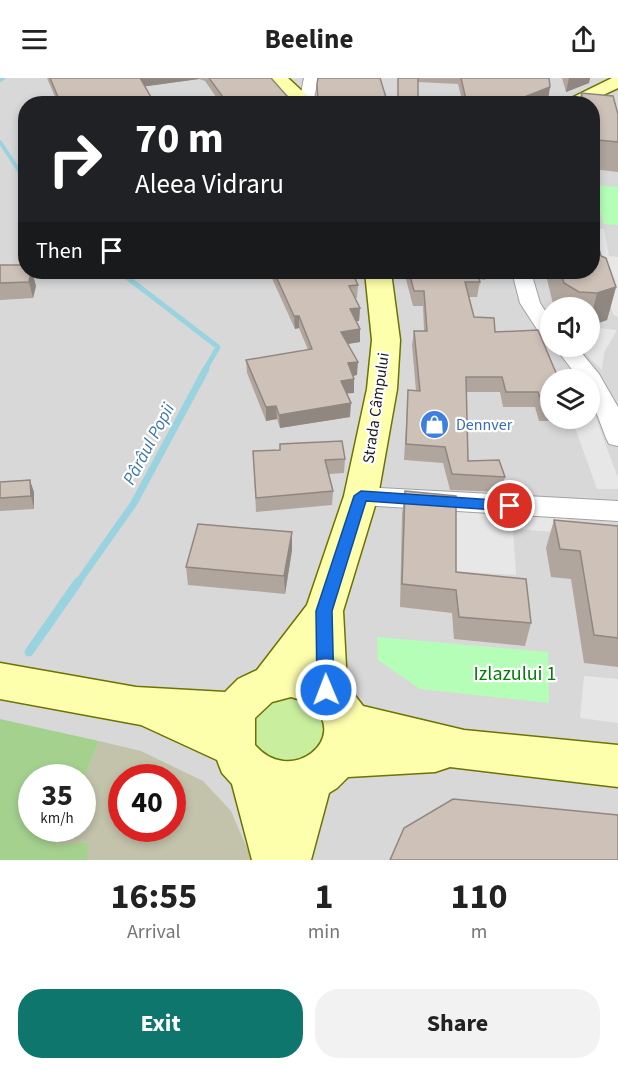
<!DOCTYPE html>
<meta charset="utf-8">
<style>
:root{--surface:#fff;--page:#f2f2f2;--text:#222;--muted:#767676;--accent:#0f766e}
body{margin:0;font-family:"Source Sans 3",sans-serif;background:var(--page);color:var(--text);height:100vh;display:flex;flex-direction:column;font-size:22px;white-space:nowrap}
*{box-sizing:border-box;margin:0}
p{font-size:20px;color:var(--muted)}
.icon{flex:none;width:33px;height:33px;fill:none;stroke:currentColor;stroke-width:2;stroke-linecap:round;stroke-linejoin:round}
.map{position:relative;height:782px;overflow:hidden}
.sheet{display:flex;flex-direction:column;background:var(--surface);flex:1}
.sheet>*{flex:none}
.hud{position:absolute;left:18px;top:18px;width:582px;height:183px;border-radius:24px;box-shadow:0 3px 9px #0003;background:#202124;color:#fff;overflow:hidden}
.buttons{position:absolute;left:540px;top:219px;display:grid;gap:12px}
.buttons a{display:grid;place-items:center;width:60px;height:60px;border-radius:50%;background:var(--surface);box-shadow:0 3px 9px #0003;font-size:30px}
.speed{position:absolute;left:18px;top:686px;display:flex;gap:12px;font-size:30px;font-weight:700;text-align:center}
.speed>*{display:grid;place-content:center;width:78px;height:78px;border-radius:50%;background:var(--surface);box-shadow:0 3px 9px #0003;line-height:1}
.speed small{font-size:15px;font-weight:400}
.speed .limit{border:9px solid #d22;background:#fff;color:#111}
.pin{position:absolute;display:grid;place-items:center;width:51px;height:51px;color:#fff;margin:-26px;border:3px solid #fff;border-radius:50%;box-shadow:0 2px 6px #0007}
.me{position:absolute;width:66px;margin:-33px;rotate:359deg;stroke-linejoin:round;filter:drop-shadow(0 0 4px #0008)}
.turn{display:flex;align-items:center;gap:21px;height:126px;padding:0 18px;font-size:27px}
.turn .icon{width:78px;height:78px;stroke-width:2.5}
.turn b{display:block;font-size:42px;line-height:51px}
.then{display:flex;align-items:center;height:57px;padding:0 18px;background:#0003;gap:12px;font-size:22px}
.eta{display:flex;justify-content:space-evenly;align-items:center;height:102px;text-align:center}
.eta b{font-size:36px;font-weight:700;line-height:42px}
.primary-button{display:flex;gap:12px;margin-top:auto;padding:12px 18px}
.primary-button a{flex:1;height:69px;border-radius:24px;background:var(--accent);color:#fff;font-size:24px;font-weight:700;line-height:69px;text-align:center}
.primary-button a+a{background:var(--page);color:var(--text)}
header{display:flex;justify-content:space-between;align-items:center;height:78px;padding:0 18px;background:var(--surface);font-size:27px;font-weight:700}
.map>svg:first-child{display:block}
.residential{fill:#d9d8d8;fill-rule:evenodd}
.construction{fill:#c3c2aa;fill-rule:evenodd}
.grass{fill:#c8ee9e}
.forest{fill:#a5d18f}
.park{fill:#b5feb8}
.parking{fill:#e7e7e7}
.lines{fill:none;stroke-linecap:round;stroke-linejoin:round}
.stream-far3{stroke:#9ad3e0;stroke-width:4}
.stream-far2{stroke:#9ad3e0;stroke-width:5}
.stream-far1{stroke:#9ad3e0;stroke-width:7}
.stream{stroke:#9ad3e0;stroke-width:9}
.street-casing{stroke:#a2a2a2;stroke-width:2}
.secondary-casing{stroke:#6b7400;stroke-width:3}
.street{fill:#fff;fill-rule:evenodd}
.secondary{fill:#feffac;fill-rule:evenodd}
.wall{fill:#b1a69e}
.shaded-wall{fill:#908781}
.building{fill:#cec1b8;stroke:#908781;stroke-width:1.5}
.route{fill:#1a73e8;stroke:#114b97;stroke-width:1.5}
.labels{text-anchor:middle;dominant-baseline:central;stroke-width:4.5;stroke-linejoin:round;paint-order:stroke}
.street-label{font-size:16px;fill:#1b1b1b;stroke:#fff}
.shop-label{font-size:16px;fill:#366cbe;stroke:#fff;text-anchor:start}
.water-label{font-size:18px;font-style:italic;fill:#3e78aa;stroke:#fff}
.near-park-label{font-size:20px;fill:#018007;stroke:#fff}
</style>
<header><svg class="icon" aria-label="menu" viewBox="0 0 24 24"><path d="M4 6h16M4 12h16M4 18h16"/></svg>Beeline<svg class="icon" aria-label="share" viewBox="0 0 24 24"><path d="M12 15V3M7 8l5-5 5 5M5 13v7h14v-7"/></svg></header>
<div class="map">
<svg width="618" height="782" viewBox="0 0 618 782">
<rect width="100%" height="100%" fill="#eee8df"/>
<path class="residential" d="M0 0H618V782H0ZM26 26H592V194H26ZM550 230H590V268H550ZM550 302H590V340H550ZM32 699H82V750H32ZM122 699H172V750H122Z"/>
<path class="construction" d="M99 663 141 673 203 703 231 733 252 782H87V764L56 768 63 750H82L83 703ZM122 699H172V750H122Z"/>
<polygon class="grass" points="290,612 334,641 312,688 256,681 252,630"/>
<polygon class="forest" points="0,641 99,663 83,703 82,699 32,699 32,750 63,750 56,767 88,764 87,782 0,782"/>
<g class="park">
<polygon points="593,107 618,109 618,147 603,146"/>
<polygon points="377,559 548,574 549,625 420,611 378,582"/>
</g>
<g class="parking">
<polygon points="592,150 604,151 609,178 618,179 618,239 613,236 596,177"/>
<polygon points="590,249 617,252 604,275 602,292 579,269 590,268"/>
<polygon points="590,324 618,400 618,411 597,411 572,341 590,340"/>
<polygon points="450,424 566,430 572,455 513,451 516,497 452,493"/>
<polygon points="584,598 618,601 618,645 580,640"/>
</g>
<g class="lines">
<g class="stream-far3">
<polyline points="0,2 3,0"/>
<polyline points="0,64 26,103"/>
</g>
<polyline class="stream-far2" points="120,194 218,269 205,292"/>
<polyline class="stream-far1" points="77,506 134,425 206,291"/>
<polyline class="stream" points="29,574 78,504"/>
<defs>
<g id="street">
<polygon points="304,0 318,0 313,26 299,25"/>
<polygon points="512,194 531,194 540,225 550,240 550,260 542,259 520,225"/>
<polygon points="554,268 576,268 599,296 618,329 618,368 609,366 606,360 590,318 590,302 580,302"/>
<polygon points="361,409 618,423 618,443 361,427 352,425 348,418 352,411"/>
</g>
<g id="secondary">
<polygon points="269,0 288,0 316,26 296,26"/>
<polygon points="612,0 618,0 618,10 584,26 559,26"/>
<path d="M365 194H391L400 262 397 311 378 418 343 533 347 607 363 628 464 652 618 667V709L450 689 435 694 348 699 337 710 329 715 311 782H252L232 706 222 695 217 682 141 647 0 621V585L136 609 225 614 238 601 257 592 307 527 344 418 367 311 372 262ZM291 619C298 621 307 623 312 628 350 660 291 709 255 667V640L272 624Z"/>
</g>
</defs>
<use href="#street" class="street-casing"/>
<use href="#secondary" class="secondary-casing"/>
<use href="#street" class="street"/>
<use href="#secondary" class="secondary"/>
</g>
<g class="wall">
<polygon points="47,0 271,0 294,26 221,26 205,3 199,1 145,8 155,26 58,26"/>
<polygon points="398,0 549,0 550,9 548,21 537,26 463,26 458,6 418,4"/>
<polygon points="562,0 590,0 589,5 566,14"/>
<polygon points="581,15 618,36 618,94 592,91 592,26 579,26"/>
<polygon points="601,178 616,209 607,242 590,248 590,230 554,230 546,197 540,194 592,194"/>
<polygon points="0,187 26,194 32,194 36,208 33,220 0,222"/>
<polygon points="269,194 352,194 358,207 357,220 355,220 360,230 359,243 356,243 360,264 348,266 357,297 353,298 354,315 347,315 350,339 280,350 277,341 266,343 247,295 246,282 308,272 299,250 295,251"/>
<polygon points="404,194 486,194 485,202 479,201 480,204 477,219 469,219 474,239 495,254 550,302 550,340 574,340 573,343 539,343 535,329 503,329 500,314 466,314 468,383 505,399 501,414 450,412 443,385 404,382 408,312 416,313 412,267 414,253 424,253 423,228 413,228"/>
<polygon points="253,373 345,381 344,395 329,396 333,413 332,427 256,434"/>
<polygon points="0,404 34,414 34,431 0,433"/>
<polygon points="405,413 456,494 531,545 525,568 454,561 452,535 400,529 402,436"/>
<polygon points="554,442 618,448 618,589 584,585 571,501 551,499 546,470"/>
<polygon points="292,454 292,472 285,516 188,507 186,489"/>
</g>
<g class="shaded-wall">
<polygon points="140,0 199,0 199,1 141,9"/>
<polygon points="569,0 590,0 589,5 566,14"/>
<polygon points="550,9 548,21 537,26 512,26 512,24"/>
<polygon points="31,194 32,194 36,208 33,220 29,204"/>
<polygon points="616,209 607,242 590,248 590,244 597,215"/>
<polygon points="360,230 359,243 350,244 350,231"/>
<polygon points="294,238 299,238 299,250 295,251"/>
<polygon points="360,251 360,264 341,267 341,254"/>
<polygon points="358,284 357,297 347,299 348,285"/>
<polygon points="354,301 354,315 340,316 341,303"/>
<polygon points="351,325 350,339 280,350 279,337"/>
<polygon points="276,328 277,341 266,343 266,329"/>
<polygon points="30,402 34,414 34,431 31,418"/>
<polygon points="292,454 292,472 285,516 284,498"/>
</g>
<g class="building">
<polygon points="50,0 140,0 155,26 61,26"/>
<polygon points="209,0 271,0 294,26 228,26"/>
<polygon points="318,0 380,0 388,26 318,26 317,6"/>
<rect x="398" y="0" width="20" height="26"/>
<polygon points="461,0 549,0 550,9 512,24 527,26 467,26"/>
<polygon points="581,15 613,18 618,36 618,64 598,62 592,46 592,26 585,26"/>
<polygon points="592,146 601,178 606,180 616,209 597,215 579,214 564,205 561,194 592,194"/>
<polygon points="0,187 26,187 26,194 31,194 29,204 0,205"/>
<polygon points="274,194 352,194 358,207 349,208 360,230 350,231 360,251 341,254 358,284 348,285 354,301 341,303 351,325 279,337 276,328 266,329 246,282 312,271 299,238 294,238"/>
<polygon points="409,194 477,194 480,204 465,204 474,239 494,240 495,254 538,252 559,302 550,302 550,328 543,328 538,314 506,314 502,299 466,299 468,383 499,382 505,399 452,396 445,369 406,366 408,312 420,313 414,253 427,253 424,213 414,213"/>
<polygon points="342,363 345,381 325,382 333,413 256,420 253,373 280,372 280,366"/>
<polygon points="30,402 31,418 0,420 0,404"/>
<polygon points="405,413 456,418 456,494 526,501 531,545 459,539 456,512 402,506"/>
<polygon points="554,442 618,448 618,560 594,557 580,473 560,471"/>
<polygon points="198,446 292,454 284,498 186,489"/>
<polygon points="453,721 618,737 618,782 390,782 404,750"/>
</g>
<polygon class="route" points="361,413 510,423 517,428 510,433 366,423 332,533 334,612 332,618 326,620 320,618 317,612 316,533 354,418"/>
<defs>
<symbol id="shop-disc" viewBox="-11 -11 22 22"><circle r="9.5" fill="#3f7fe0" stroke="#fff"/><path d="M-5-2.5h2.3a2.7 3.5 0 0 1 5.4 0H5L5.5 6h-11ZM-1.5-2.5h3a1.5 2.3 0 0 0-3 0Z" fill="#fff"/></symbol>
</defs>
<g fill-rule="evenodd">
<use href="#shop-disc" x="418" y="330" width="33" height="33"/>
</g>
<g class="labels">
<g class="street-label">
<text transform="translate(376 330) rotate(-82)">Strada Câmpului</text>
</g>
<g class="shop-label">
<text x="456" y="347">Dennver</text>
</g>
<g class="water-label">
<text transform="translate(149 366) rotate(-62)">Pârâul Popii</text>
</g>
<g class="near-park-label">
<text x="515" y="596">Izlazului 1</text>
</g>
</g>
</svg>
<div class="buttons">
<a><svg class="icon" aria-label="sound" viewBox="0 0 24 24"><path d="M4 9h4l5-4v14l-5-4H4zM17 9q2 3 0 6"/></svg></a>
<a><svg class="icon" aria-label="layers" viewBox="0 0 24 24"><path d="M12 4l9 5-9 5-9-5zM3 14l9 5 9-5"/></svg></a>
</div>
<div class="speed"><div>35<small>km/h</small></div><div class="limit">40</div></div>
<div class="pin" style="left:510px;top:428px;background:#d93025"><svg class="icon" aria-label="arrive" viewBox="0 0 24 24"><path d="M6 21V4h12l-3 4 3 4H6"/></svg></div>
<svg class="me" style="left:326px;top:612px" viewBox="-20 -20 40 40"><circle r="17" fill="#1a73e8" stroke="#fff" stroke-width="3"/><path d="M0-11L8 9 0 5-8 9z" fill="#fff"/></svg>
<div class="hud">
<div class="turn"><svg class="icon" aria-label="right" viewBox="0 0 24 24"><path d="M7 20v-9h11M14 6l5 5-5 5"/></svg><div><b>70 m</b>Aleea Vidraru</div></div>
<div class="then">Then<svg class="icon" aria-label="arrive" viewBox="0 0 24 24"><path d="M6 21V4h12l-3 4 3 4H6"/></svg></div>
</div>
</div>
<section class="sheet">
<div class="eta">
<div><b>16:55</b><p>Arrival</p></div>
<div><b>1</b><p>min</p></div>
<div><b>110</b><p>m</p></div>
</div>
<div class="primary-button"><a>Exit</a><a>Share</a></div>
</section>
